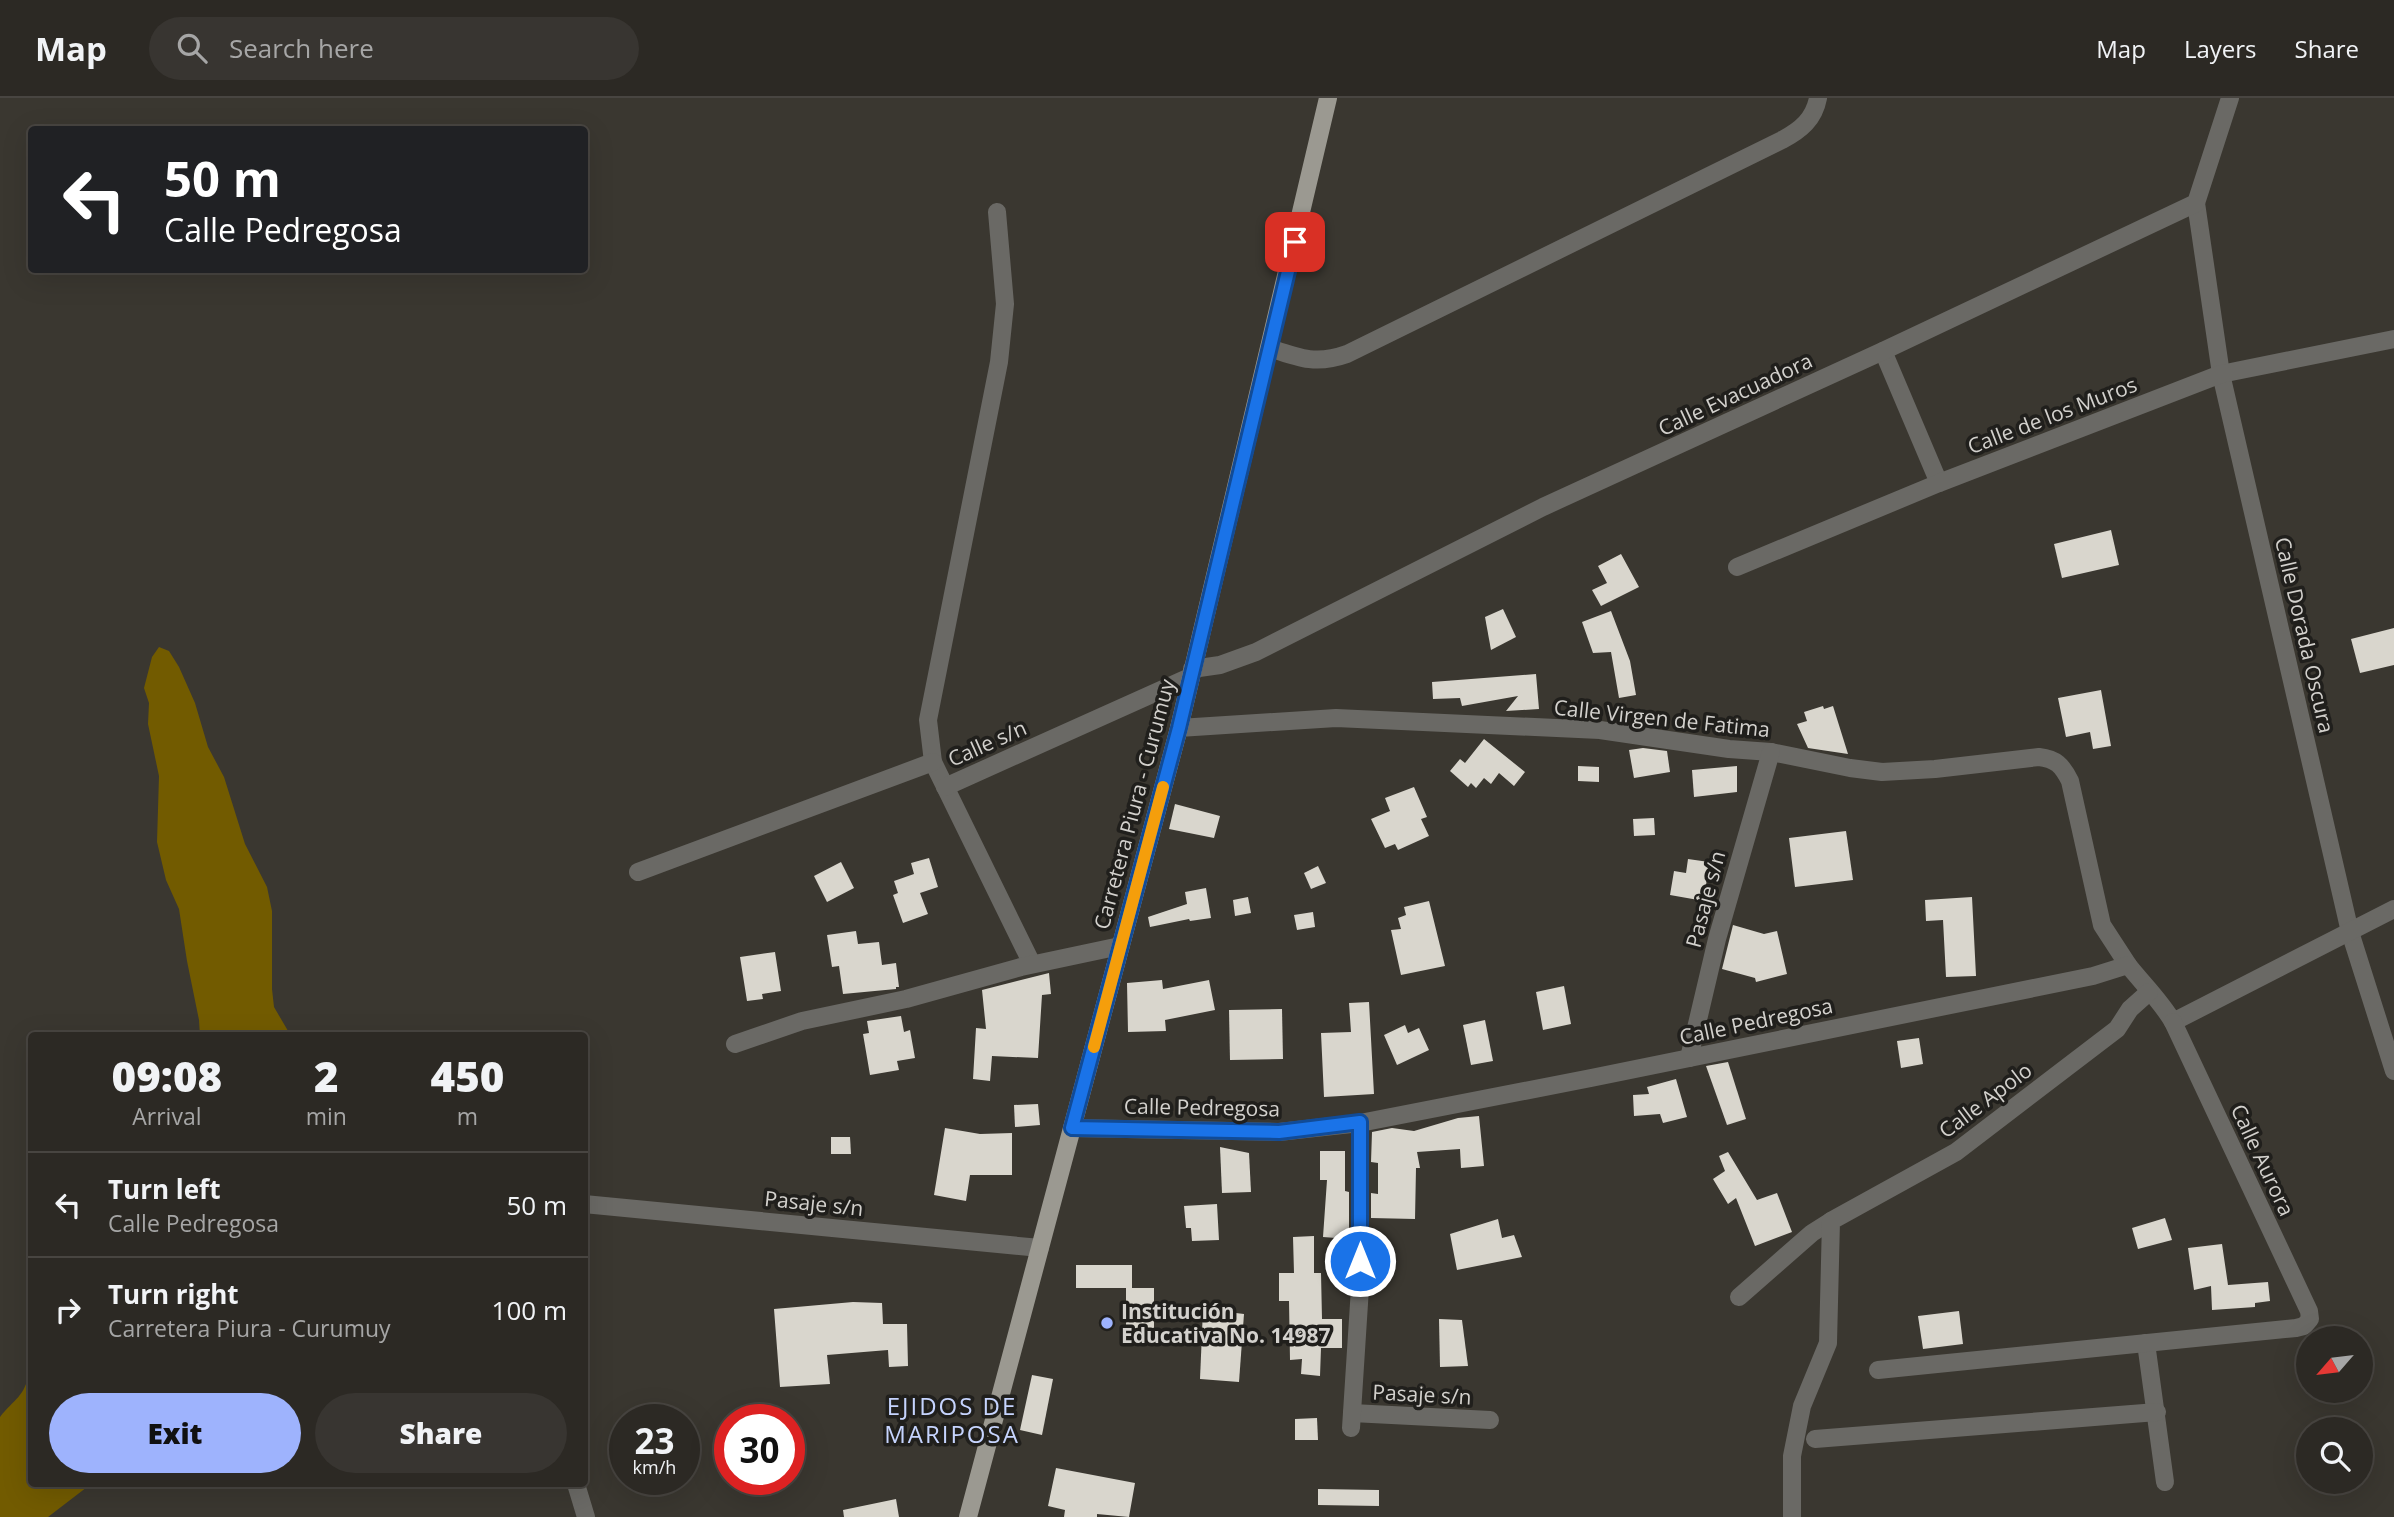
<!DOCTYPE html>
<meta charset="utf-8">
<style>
:root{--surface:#2c2924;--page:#383531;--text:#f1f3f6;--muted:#a6a6a6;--line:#484541;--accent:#9eb3fd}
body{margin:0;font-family:"Open Sans",sans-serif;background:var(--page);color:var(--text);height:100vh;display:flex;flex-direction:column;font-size:26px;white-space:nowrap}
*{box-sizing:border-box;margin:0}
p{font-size:23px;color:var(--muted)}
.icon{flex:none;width:38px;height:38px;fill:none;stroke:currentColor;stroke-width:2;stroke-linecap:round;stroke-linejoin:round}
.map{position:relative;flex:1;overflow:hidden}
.details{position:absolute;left:28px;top:934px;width:560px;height:455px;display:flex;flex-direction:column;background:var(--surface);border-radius:7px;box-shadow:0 7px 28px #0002,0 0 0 2px var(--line)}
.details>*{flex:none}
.guide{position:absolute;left:28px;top:28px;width:560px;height:147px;border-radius:7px;box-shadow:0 7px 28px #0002,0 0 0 2px var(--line);background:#202124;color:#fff;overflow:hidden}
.needle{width:46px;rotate:242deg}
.fabs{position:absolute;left:2296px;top:1228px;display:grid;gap:14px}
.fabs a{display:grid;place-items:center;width:77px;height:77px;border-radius:50%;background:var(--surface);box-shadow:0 7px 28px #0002,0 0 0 2px var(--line);font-size:35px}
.speed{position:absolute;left:609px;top:1306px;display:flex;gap:14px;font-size:35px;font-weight:700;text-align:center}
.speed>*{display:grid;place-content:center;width:91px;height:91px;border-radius:50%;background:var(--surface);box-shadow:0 7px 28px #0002,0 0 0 2px var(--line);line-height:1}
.speed small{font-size:18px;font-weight:400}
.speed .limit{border:10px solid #d22;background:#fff;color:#111}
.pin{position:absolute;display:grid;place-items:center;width:60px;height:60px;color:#fff;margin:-30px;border-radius:14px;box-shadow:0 4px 10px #0006}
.me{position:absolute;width:77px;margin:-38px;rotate:0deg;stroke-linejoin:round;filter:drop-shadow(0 0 5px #0008)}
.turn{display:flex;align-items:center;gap:24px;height:147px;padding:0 21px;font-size:32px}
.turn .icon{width:91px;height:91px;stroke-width:2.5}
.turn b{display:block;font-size:49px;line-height:60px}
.eta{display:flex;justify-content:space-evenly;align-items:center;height:119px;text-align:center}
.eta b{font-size:42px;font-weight:800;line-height:49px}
.primary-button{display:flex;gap:14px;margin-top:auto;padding:14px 21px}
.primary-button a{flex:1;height:80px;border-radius:42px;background:var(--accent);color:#111;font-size:28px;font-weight:800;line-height:80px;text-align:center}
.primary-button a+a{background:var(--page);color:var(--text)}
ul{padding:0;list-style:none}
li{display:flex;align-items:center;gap:21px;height:105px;padding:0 21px;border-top:2px solid var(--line)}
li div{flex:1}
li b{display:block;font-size:26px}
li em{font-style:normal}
header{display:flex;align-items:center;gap:42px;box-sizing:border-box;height:98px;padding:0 35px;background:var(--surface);border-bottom:2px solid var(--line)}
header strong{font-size:33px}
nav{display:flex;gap:38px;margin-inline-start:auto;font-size:24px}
.search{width:490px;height:63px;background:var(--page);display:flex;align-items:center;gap:18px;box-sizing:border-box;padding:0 24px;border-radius:38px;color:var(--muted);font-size:26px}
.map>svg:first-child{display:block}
.water{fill:#725b00}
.building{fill:#d9d6cd}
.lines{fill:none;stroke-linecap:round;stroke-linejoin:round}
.minor{stroke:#6a6965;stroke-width:18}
.major{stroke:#9b9991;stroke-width:18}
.route-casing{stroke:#114b97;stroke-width:18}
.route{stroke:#1a73e8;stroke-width:12}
.slow{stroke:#f59e0b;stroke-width:12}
.poi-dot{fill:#9eb3fd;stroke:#201f1c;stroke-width:2.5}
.labels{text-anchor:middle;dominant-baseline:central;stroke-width:7;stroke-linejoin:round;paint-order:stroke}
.street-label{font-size:21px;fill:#d3d1cd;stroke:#201f1c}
.poi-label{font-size:21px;font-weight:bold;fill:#d3d1cd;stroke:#201f1c;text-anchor:start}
.quarter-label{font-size:24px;letter-spacing:2px;fill:#c6d4fe;stroke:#201f1c}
</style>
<header>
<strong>Map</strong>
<div class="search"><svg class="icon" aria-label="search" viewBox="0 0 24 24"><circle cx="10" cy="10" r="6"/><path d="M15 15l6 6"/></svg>Search here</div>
<nav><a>Map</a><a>Layers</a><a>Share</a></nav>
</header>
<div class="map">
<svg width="2394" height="1419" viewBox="0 0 2394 1419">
<rect width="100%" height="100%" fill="#3a3730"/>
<g class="water">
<polygon points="159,549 169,553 179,569 195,605 208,649 224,679 245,746 267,789 272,813 272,891 274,909 291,938 200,938 199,922 187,863 179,811 166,782 157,744 159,678 148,626 149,605 144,590 152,559"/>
<path d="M31 1273 32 1386H91L48 1419H0V1319C14 1301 25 1299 29 1274Z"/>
</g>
<g class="building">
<polygon points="2111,432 2119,467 2062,480 2054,446"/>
<polygon points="1621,456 1639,489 1601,508 1592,492 1607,485 1598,468"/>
<polygon points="1503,511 1516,539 1491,552 1485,519"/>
<polygon points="1611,513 1630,563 1636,597 1619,600 1611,554 1593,555 1582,524"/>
<polygon points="2394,530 2394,567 2360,575 2351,541"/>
<polygon points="1536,576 1539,611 1506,613 1518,598 1462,608 1460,600 1433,601 1432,584"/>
<polygon points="2101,592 2111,648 2093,651 2090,634 2066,639 2058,600"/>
<polygon points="1823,608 1824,611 1833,608 1848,656 1808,650 1797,626 1807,623 1804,614"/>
<polygon points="1484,641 1525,674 1514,688 1499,675 1491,686 1484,680 1476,690 1471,685 1468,689 1450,673 1460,661 1465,665"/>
<polygon points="1643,650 1667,653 1670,674 1634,680 1629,652"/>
<polygon points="1578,668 1599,669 1599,684 1578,683"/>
<polygon points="1737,668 1737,694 1694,699 1692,672"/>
<polygon points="1414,689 1427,719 1421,721 1429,738 1398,752 1395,746 1385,750 1371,721 1390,713 1385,700"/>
<polygon points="1175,706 1220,718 1214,740 1169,731"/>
<polygon points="1654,720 1655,737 1634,738 1633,721"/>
<polygon points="1846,733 1853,782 1795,789 1789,740"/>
<polygon points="929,760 938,789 920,795 928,816 903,825 893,797 898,795 894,783 914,776 911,765"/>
<polygon points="1688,761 1709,764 1704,803 1670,797 1674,773 1686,775"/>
<polygon points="841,764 854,790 827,804 814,778"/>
<polygon points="1318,768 1326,785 1311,791 1304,775"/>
<polygon points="1206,790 1211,820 1190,823 1189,821 1150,829 1148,819 1187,806 1185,794"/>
<polygon points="1248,799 1251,815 1235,818 1233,802"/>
<polygon points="1972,799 1976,878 1946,879 1943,822 1926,823 1925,802"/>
<polygon points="1429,803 1445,868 1401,877 1391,832 1401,831 1398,820 1406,817 1404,809"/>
<polygon points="1313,814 1315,829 1297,832 1294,817"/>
<polygon points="1733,827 1764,836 1777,833 1787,876 1756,884 1755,880 1722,871"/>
<polygon points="856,833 858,846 879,844 882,867 896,865 899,889 896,889 896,891 843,896 839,868 832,869 827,837"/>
<polygon points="775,854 781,893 762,896 763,901 747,903 740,859"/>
<polygon points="1049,875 1051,896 1042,897 1038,960 992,958 990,983 973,981 976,930 986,931 982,892"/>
<polygon points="1162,882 1163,891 1209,882 1215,912 1165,922 1166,933 1128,934 1127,885"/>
<polygon points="1564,888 1571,926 1543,932 1536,894"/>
<polygon points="1369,904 1374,996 1324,999 1321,935 1351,934 1349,905"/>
<polygon points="1282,911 1283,961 1230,962 1229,912"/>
<polygon points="901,918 904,934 910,932 915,960 897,963 899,972 870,977 863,936 869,935 867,923"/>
<polygon points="1485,922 1493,963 1471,967 1463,927"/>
<polygon points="1405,927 1408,935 1419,930 1429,952 1397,967 1384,937"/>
<polygon points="1919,940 1923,966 1901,970 1897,943"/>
<polygon points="1728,964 1746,1021 1727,1027 1706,968"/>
<polygon points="1676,981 1687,1019 1663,1025 1660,1016 1634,1018 1633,997 1649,996 1647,989"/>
<polygon points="1038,1006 1040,1027 1015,1029 1014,1007"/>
<polygon points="1479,1018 1484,1068 1461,1070 1460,1051 1417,1054 1420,1070 1416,1070 1415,1121 1371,1120 1371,1095 1378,1096 1378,1065 1371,1064 1372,1034 1392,1030 1414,1033 1458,1020"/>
<polygon points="945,1030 980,1036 1012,1035 1012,1077 970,1077 966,1103 934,1097"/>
<polygon points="831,1039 850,1039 851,1056 831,1056"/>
<polygon points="1220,1049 1249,1055 1251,1094 1222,1095"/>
<polygon points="1320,1053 1345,1053 1345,1093 1349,1094 1349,1141 1323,1139 1327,1082 1320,1082"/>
<polygon points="1728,1054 1757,1102 1777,1095 1792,1134 1755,1148 1736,1100 1728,1106 1713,1081 1725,1073 1719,1058"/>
<polygon points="1217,1106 1219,1142 1192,1143 1191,1130 1186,1130 1184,1108"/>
<polygon points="2165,1120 2172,1142 2138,1151 2132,1130"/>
<polygon points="1498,1121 1502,1140 1514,1137 1522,1159 1457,1172 1450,1136"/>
<polygon points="1314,1138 1314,1175 1321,1175 1322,1221 1342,1221 1342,1250 1321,1250 1320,1278 1301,1276 1302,1261 1290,1262 1289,1203 1279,1203 1279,1175 1294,1175 1293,1139"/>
<polygon points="2222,1146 2228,1187 2268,1184 2270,1203 2255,1205 2255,1209 2212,1212 2211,1188 2194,1192 2188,1150"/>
<rect x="1076" y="1167" width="56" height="23"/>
<rect x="1126" y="1190" width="28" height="50"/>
<polygon points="853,1204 882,1205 883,1226 907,1226 908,1268 889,1269 888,1252 827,1257 830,1286 780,1289 774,1211"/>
<polygon points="1203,1211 1244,1216 1239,1284 1200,1281"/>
<polygon points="1959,1213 1963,1246 1923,1251 1918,1218"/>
<polygon points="1439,1221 1462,1222 1468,1268 1440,1269"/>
<polygon points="1032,1277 1053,1281 1042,1337 1020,1332"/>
<polygon points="1317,1320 1318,1342 1295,1342 1295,1321"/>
<polygon points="1056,1370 1135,1385 1129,1419 1097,1416 1097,1419 1064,1419 1065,1412 1048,1408"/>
<polygon points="1318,1391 1379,1392 1379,1408 1318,1407"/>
<polygon points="896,1401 899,1419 844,1419 843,1412"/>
</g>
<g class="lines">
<g class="minor">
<polyline points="2196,105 2221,276 2350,834 2394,973"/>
<polyline points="997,114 1005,206 999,264 928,622 933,664 1032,866"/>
<path d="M1270 250C1299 260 1316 267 1347 256L1782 42C1801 32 1814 21 1818 0"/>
<polyline points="1883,253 1939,385"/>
<polyline points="1737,469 1939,385 2221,276 2394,241"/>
<polyline points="1192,571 1220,567 1256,554 1543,409 1883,253 2196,105 2230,0"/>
<path d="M1179 630 1336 620 1600 632 1729 651 1771 654 1850 670 1882 674 1935 671 2039 659C2056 661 2062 667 2070 683L2102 827 2128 867"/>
<polyline points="945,689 1190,579"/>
<polyline points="638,774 933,664"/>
<polyline points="735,946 802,923 906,901 1021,869 1120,848"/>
<polyline points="1689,960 1717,841 1771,654"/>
<path d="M1072 1030 1279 1034 1360 1025 1591 980 2093 878 2128 867C2143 886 2161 903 2173 924L2394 811"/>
<polyline points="584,1106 1040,1150"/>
<polyline points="1739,1199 1812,1135 1831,1123"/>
<polyline points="2146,1245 2165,1384"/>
<polyline points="1878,1272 2296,1230 2304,1228 2310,1221 2309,1213 2173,924"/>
<polyline points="1352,1315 1490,1322"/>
<polyline points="1351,1330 1360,1190 1360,1025"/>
<polyline points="1815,1341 2157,1314"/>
<polyline points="576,1386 586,1419"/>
<polyline points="1792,1419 1792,1358 1802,1308 1828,1245 1831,1123 1956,1054 2117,931 2130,911 2149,894"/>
</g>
<polyline class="major" points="968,1419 1179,630 1328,0"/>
</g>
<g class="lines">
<defs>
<polyline id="route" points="1295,144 1179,630 1072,1030 1279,1034 1360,1024 1360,1163"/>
</defs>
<use href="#route" class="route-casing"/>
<use href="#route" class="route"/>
<polyline class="slow" points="1094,949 1163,689"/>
</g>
<circle class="poi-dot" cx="1107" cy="1225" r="7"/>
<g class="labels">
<g class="street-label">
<text transform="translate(1735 296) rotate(-25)">Calle Evacuadora</text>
<text transform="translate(2052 317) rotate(-21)">Calle de los Muros</text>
<text transform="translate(2305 537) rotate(77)">Calle Dorada Oscura</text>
<text transform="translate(1662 620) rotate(6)">Calle Virgen de Fatima</text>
<text transform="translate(987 645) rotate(-24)">Calle s/n</text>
<text transform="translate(1134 706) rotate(-75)">Carretera Piura - Curumuy</text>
<text transform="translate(1705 801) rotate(-75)">Pasaje s/n</text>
<text transform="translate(1756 923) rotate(-12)">Calle Pedregosa</text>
<text transform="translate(1985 1002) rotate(-37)">Calle Apolo</text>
<text transform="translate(1202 1009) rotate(1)">Calle Pedregosa</text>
<text transform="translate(2263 1062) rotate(65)">Calle Aurora</text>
<text transform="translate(814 1105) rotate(6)">Pasaje s/n</text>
<text transform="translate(1422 1296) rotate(3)">Pasaje s/n</text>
</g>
<g class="poi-label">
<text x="1121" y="1213">Institución<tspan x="1121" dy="24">Educativa No. 14987</tspan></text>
</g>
<g class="quarter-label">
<text x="952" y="1307">EJIDOS DE<tspan x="952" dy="28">MARIPOSA</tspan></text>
</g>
</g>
</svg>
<div class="fabs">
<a><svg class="needle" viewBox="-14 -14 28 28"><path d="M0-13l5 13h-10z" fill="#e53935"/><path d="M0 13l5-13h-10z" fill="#a6a6a6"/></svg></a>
<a><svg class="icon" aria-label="search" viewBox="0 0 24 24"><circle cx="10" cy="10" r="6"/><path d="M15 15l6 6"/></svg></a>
</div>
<div class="speed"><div>23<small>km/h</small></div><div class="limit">30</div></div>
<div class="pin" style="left:1295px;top:144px;background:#d93025"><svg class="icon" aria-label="arrive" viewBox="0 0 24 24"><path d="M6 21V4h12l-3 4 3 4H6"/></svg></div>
<svg class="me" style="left:1360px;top:1163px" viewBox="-20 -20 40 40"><circle r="17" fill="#1a73e8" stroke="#fff" stroke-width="3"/><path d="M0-11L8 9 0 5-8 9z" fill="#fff"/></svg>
<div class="guide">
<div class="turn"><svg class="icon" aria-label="left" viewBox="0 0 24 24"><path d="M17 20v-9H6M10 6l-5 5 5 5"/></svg><div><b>50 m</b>Calle Pedregosa</div></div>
</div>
<section class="details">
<div class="eta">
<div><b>09:08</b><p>Arrival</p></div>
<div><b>2</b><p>min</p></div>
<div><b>450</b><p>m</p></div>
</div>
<ul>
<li><svg class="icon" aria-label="left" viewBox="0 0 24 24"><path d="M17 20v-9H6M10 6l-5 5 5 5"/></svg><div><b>Turn left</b><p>Calle Pedregosa</p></div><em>50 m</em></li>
<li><svg class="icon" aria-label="right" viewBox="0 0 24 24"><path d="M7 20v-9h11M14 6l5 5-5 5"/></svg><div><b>Turn right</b><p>Carretera Piura - Curumuy</p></div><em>100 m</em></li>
</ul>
<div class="primary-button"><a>Exit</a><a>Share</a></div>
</section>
</div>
